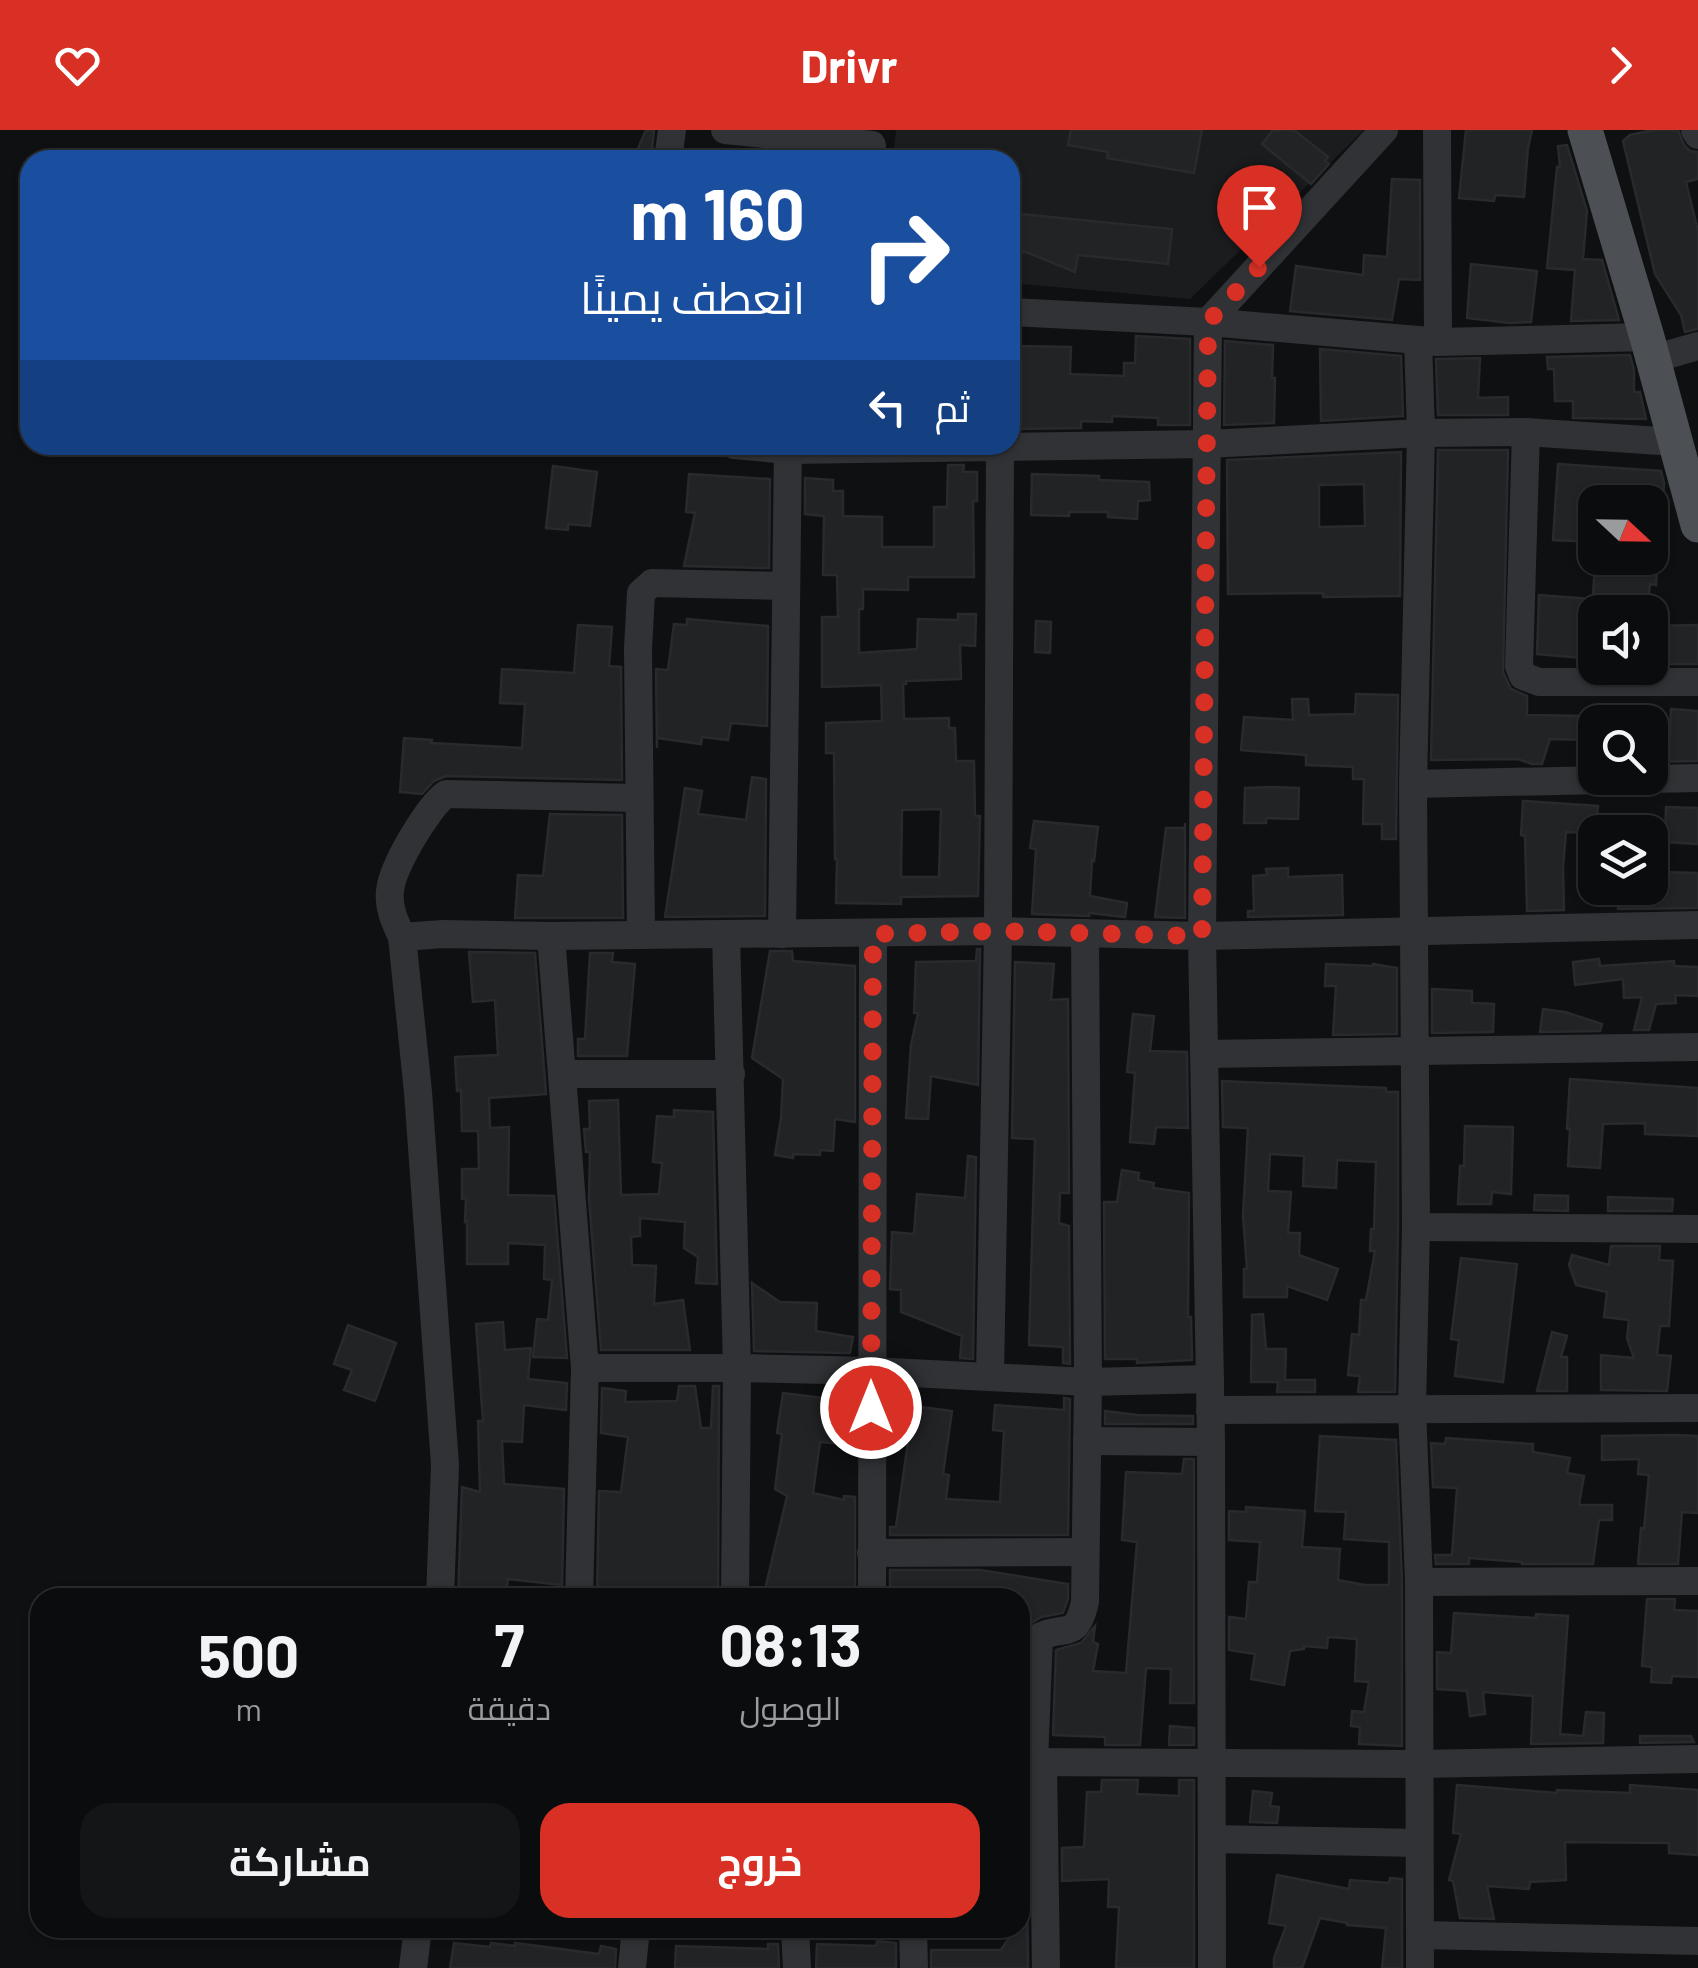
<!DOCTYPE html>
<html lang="ar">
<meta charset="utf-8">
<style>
:root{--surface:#0b0c0d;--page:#141516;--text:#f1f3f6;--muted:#9a9b9d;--line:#2b2c2e;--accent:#d93025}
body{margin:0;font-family:Barlow,Cairo,sans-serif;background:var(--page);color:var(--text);direction:rtl;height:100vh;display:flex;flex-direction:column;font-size:38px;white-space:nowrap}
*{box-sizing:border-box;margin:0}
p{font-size:32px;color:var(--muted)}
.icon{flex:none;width:55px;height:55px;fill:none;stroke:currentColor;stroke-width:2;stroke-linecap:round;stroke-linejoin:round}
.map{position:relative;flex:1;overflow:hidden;direction:ltr}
.panel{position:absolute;left:30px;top:1458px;width:1000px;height:350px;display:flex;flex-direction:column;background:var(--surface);border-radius:30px;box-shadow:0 2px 8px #0004,0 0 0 2px var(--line);direction:rtl}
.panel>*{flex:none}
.guide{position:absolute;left:20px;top:20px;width:1000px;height:305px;border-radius:30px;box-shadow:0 2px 8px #0004,0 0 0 2px var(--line);direction:rtl;background:#1a4fa0;color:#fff;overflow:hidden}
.needle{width:65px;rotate:112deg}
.controls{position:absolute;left:1578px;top:355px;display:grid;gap:20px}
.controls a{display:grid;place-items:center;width:90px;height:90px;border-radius:20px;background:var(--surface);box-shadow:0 2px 8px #0004,0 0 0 2px var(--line);font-size:50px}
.pin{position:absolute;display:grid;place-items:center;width:85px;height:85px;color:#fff;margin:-102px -42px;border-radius:50% 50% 50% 0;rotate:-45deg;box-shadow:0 0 10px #0007}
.pin .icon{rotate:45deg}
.me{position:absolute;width:110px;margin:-55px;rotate:0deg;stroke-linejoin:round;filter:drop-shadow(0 0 8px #0008)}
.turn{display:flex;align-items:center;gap:35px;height:210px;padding:0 50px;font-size:45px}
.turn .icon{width:130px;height:130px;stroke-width:2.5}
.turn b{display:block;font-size:70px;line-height:85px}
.then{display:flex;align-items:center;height:95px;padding:0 50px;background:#0003;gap:20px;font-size:38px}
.eta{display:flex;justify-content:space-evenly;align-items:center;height:170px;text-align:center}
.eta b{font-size:60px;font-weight:700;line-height:70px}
.button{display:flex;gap:20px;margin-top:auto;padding:20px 50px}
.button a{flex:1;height:115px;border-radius:30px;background:var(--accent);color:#fff;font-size:40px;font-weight:700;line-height:115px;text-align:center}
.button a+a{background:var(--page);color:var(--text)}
header{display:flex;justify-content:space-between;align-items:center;height:130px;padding:0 50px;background:var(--accent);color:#fff;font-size:45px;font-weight:700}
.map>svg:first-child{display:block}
.built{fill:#1b1c1e}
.building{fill:#222325;stroke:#292a2d;stroke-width:2.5;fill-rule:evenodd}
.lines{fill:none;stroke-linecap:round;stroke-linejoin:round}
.minor{stroke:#303236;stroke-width:28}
.major{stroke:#4c5055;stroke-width:35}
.route{stroke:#d93025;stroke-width:18;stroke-dasharray:0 32.4}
</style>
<header><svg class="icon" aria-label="forward" viewBox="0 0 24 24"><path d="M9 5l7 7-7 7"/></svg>Drivr<svg class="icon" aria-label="heart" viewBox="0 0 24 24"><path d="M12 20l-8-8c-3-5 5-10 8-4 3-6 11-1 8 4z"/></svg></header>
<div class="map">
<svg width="1698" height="1838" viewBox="0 0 1698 1838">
<rect width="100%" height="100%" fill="#0f1011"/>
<polygon class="built" points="896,0 1364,0 1190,169 1010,153 1010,30 893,30"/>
<g class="building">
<polygon points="646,0 654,0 651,30 633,30"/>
<polygon points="1071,0 1202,0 1194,43 1107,28 1108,22 1068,15"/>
<polygon points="1273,0 1294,0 1328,27 1325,31 1329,34 1311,54 1262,14"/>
<polygon points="1466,0 1532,0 1528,18 1524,67 1495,65 1494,71 1459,68"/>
<polygon points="1653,0 1678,0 1684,15 1690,21 1698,22 1698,49 1686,52 1698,101 1698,199 1685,202 1681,185 1655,144 1623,11 1630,5"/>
<polygon points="1567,15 1587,81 1583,129 1602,130 1619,190 1571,191 1575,140 1547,138 1557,37 1560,37 1558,16"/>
<polygon points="1392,49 1420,50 1420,150 1399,149 1392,190 1290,181 1296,136 1363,145 1364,125 1387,127"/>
<polygon points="1010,83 1172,99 1168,134 1078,125 1075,142 1026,122 1010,120"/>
<polygon points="1246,84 1266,103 1248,123 1227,103"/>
<polygon points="1471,134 1537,141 1531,192 1509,193 1467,188"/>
<polygon points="1136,206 1190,209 1190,295 1158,295 1158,288 1112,286 1112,292 1081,291 1081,298 1014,299 1017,216 1071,217 1070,244 1124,246 1124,233 1135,233"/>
<polygon points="1225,211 1273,215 1272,248 1275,248 1274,293 1224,295"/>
<polygon points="1320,219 1401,226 1403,286 1321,291"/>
<polygon points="1630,225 1634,240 1634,262 1640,262 1646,289 1573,288 1573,271 1555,271 1554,239 1548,239 1547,227"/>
<polygon points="1480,228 1478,268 1508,267 1508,285 1438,285 1436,229"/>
<polygon points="1438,320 1508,320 1503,542 1511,559 1527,566 1527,585 1588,586 1587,610 1550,609 1542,634 1532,634 1518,629 1431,630"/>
<path d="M1401 322 1400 466 1323 467V463L1228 464 1227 330ZM1364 354 1365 396 1319 397V355Z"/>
<polygon points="1558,334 1661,341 1664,353 1663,372 1595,372 1595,412 1553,410"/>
<path d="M948 335H964L963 342H977V371H973L974 447H908V460L863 459V479H859V523L917 519 918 489 958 490V484H976L975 516 960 515 961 549 906 551V554H903L904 589 949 588V598H955L956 631H974L975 686H980L978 766 901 767V774L836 773 837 729H835L834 623H826V593L882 591 881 555 822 557V487H838L837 445H823L824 386 805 384V348L833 350V361H843V386L882 387V417H934V377H947ZM941 679 939 747H901L902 680Z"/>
<polygon points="553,336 597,342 590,396 568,394 568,400 546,398"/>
<polygon points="689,344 770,349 769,438 684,436 695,383 686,382"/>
<polygon points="1032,344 1099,346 1099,350 1149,352 1150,370 1138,371 1137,389 1108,387 1108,382 1069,382 1069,386 1031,385"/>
<polygon points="1595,428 1658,428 1656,455 1650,454 1647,482 1595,482 1595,492 1585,492 1582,528 1537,524 1539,465 1593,469"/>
<polygon points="687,489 768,496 767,596 731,593 728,610 702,607 701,614 657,608 657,618 656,539 668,540 674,494 687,495"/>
<polygon points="1036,491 1051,492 1050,523 1035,522"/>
<polygon points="578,495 612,497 609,536 621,537 622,650 446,646 434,651 422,664 400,662 404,608 432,610 431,613 522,618 525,574 500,573 502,539 574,543"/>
<polygon points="1698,495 1698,534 1650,534 1650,496"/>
<polygon points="1356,564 1398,565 1396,709 1382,709 1382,694 1363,694 1364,649 1353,649 1353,637 1306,635 1306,625 1241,620 1244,587 1293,590 1292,569 1308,569 1309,585 1355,584"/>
<polygon points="1671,579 1698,581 1698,631 1650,632 1650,619 1669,619"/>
<polygon points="752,647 766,649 765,786 665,787 685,658 702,661 698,684 746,690"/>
<polygon points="1272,657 1299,658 1298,689 1266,688 1266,693 1244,693 1245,658"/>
<polygon points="1523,671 1598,676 1595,703 1566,702 1563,737 1564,780 1527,781 1525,706 1521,705"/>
<polygon points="1666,677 1698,678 1698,714 1665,712"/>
<polygon points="550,684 622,685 623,788 515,788 518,745 543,746"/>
<polygon points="1034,691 1098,697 1094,731 1092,730 1090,766 1127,773 1125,787 1089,783 1089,786 1032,784 1036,719 1030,718"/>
<polygon points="1185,693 1185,788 1155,787 1166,698 1185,698"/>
<polygon points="1288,738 1288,747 1342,745 1343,785 1248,787 1248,781 1254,781 1253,746 1267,745 1266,739"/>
<polygon points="1662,742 1698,743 1698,778 1618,779 1618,758 1662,757"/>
<polygon points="977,819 980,819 978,955 931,946 928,989 906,988 911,915 918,883 914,883 916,832 976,831"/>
<polygon points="770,821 792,821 793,831 855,836 855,992 835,989 833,1021 820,1020 820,1025 793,1024 793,1028 775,1025 781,988 783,949 752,928"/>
<polygon points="469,822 535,823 546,964 489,968 490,998 509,997 508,1065 554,1066 567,1228 533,1227 537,1189 548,1190 552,1150 544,1149 545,1115 508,1113 508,1134 467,1134 467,1091 465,1092 466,1068 462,1069 462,1039 479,1039 478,1001 462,1001 461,960 457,961 455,927 498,925 495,870 473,872"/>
<polygon points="590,823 613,823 612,832 635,834 627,926 578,926 578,909 585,909"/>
<polygon points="1599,829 1600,836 1674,831 1674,836 1698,837 1698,866 1675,865 1676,873 1656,874 1649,900 1634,900 1642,867 1624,868 1623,849 1575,855 1573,832"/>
<polygon points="1015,832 1054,834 1051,870 1068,869 1069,1063 1060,1063 1059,1093 1069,1096 1070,1234 1063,1233 1063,1217 1029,1215 1035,1009 1012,1008"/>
<polygon points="1326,834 1373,836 1373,834 1397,838 1397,904 1333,905 1336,856 1325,856"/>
<polygon points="1432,859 1472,861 1472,873 1494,874 1493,902 1432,903"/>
<polygon points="1543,879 1565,882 1602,894 1600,901 1540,902"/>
<polygon points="1133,884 1154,886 1150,921 1187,922 1188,998 1156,997 1154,1014 1130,1012 1135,943 1127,942"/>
<polygon points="1570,949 1698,958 1698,1006 1645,1004 1645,993 1603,994 1600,1038 1568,1036 1570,999 1567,999"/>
<polygon points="1222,951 1386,958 1386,962 1398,962 1398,1097 1395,1262 1358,1262 1360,1246 1348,1245 1352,1204 1359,1205 1361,1170 1366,1170 1375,1121 1370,1121 1371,1099 1374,1099 1376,1032 1337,1030 1336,1058 1303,1056 1304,1026 1270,1024 1268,1061 1291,1062 1288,1103 1300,1103 1299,1125 1338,1139 1327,1170 1287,1156 1287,1167 1244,1167 1244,1139 1247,1139 1243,1086 1248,998 1223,997"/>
<polygon points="618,970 621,1065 659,1064 662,1033 653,1032 657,986 674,987 674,980 713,982 717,1154 696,1153 698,1127 684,1118 685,1092 640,1088 640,1106 631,1107 632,1135 656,1136 654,1174 683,1170 690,1220 601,1220 589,1068 590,1022 586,1022 584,999 590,999 589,971"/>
<polygon points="1465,996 1513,997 1511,1064 1492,1062 1491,1074 1458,1074 1460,1036 1464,1036"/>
<polygon points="968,1026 976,1027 973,1229 960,1228 962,1206 901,1182 901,1160 890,1159 892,1102 914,1104 917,1064 965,1068"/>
<polygon points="1122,1040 1139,1043 1138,1050 1154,1053 1153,1058 1189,1063 1188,1187 1191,1187 1192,1230 1137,1233 1137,1229 1105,1229 1104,1072 1117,1072"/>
<polygon points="1535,1065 1568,1066 1568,1081 1534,1080"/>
<polygon points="1608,1067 1673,1069 1672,1081 1608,1081"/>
<polygon points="1611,1116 1660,1116 1659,1130 1673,1131 1669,1196 1660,1196 1657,1225 1671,1226 1667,1261 1601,1260 1601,1225 1634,1228 1627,1208 1629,1190 1604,1187 1607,1162 1576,1155 1569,1135 1572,1125 1609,1135"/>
<polygon points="1461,1128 1517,1134 1503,1252 1455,1246 1459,1210 1451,1209"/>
<polygon points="752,1153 780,1172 817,1173 816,1201 853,1207 850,1223 754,1221"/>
<polygon points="1263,1184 1266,1219 1286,1219 1285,1250 1315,1250 1315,1262 1277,1262 1278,1252 1251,1252 1252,1185"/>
<polygon points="503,1192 505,1220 531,1218 528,1249 567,1253 566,1280 524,1275 522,1312 502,1311 504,1354 564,1359 562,1455 508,1449 505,1468 458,1468 462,1357 480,1362 478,1291 483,1291 476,1194"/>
<polygon points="348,1195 396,1213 375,1271 344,1260 352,1240 334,1234"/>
<polygon points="1552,1202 1567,1206 1561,1227 1567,1227 1567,1261 1537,1261"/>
<polygon points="679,1256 695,1256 701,1298 711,1298 713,1256 719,1256 718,1468 597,1468 599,1361 621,1362 628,1307 601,1303 602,1258 626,1261 625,1272 677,1271"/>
<polygon points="783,1263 854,1272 855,1263 855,1315 820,1312 813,1363 844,1370 844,1366 855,1367 855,1458 825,1458 819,1468 763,1468 787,1366 775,1359 782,1304 777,1303"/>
<polygon points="1064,1268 1070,1269 1068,1405 890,1405 890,1397 896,1397 913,1276 952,1281 943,1344 949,1345 946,1369 1000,1372 1004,1301 993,1300 995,1275 1064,1280"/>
<polygon points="1105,1281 1138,1285 1193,1286 1193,1294 1105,1294"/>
<polygon points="1676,1305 1698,1306 1698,1383 1682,1382 1678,1434 1638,1434 1641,1398 1644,1399 1649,1345 1638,1344 1639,1329 1602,1330 1602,1306"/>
<polygon points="1320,1306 1396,1310 1402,1452 1402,1616 1359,1614 1360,1597 1351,1596 1352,1581 1364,1582 1369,1552 1355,1551 1357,1509 1328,1507 1327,1518 1304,1516 1304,1519 1290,1521 1284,1555 1251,1549 1255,1524 1229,1520 1229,1487 1246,1489 1249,1452 1257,1452 1260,1412 1229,1410 1229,1381 1246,1382 1246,1377 1305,1381 1302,1417 1340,1419 1338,1450 1365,1455 1389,1455 1389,1412 1344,1409 1346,1382 1315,1381"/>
<polygon points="1446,1308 1533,1314 1533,1322 1570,1328 1567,1343 1584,1346 1579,1375 1612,1375 1612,1390 1599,1390 1593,1434 1522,1434 1522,1432 1469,1428 1469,1434 1436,1434 1435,1425 1452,1425 1457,1358 1433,1357 1431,1313 1445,1314"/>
<polygon points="1184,1329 1194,1329 1194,1573 1170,1573 1171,1539 1146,1538 1140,1615 1105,1615 1105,1607 1053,1605 1056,1520 1081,1513 1095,1496 1093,1512 1098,1514 1093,1541 1126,1543 1137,1412 1122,1410 1126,1342 1182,1344"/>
<polygon points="890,1440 980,1440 1068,1454 1068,1469 1063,1483 1041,1487 1024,1498 1022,1506 1020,1544 1020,1468 901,1468 901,1458 890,1458"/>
<polygon points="1647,1469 1675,1469 1674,1480 1698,1481 1698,1547 1672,1546 1671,1553 1651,1552 1652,1537 1642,1536"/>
<polygon points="1454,1483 1536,1488 1536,1484 1568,1486 1560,1604 1583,1606 1586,1582 1604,1583 1603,1613 1531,1614 1533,1566 1483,1562 1485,1584 1470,1586 1467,1561 1437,1559 1437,1522 1451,1523"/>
<polygon points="1170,1596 1194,1598 1194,1615 1169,1615"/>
<polygon points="1640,1606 1691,1606 1694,1612 1640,1613"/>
<polygon points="1102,1650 1138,1650 1137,1664 1179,1666 1179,1650 1194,1650 1194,1838 1116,1838 1119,1777 1108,1777 1109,1749 1062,1751 1062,1718 1084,1717 1087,1662 1101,1662"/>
<polygon points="1457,1655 1557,1663 1557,1660 1630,1663 1630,1655 1698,1660 1698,1725 1669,1723 1669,1713 1565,1712 1566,1750 1530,1752 1529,1759 1487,1756 1494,1789 1460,1788 1453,1751 1449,1750 1461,1704 1453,1703"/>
<polygon points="1020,1661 1026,1661 1028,1838 931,1838 931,1820 1001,1820 1015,1798 1020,1798 1025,1731 1020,1731"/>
<polygon points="1253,1661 1272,1663 1270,1676 1279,1677 1277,1693 1250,1692"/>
<polygon points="1277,1745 1349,1759 1350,1750 1389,1753 1390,1748 1402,1749 1402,1838 1382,1838 1386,1798 1347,1795 1347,1793 1320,1788 1302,1838 1274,1838 1274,1828 1286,1796 1269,1793"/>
<polygon points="877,1811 896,1813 896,1838 816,1838 817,1814 876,1816"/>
<polygon points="454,1813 490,1817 491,1813 515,1816 515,1813 599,1824 601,1816 616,1819 615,1838 450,1838"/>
<polygon points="768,1814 778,1814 779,1838 675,1838 676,1816 768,1819"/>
</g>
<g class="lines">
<g class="minor">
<polyline points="725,0 872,15"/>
<polyline points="1437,0 1438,212"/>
<polyline points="1695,0 1698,5"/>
<polyline points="668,30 672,0"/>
<polyline points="1010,182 1208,192 1418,210 1421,303 1413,654 1416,1097 1412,1279 1419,1452 1420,1838"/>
<polyline points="1418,210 1438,212 1647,207"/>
<polyline points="1653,229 1698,216"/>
<polyline points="1526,302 1519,536 1523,546 1539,552 1698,552"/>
<polyline points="734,315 788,320 1207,314 1421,303 1526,302 1675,312"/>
<polyline points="1413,654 1698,648"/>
<polyline points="726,804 737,1238 735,1468"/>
<polyline points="782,804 788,315"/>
<polyline points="641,805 638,519 641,463 652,453 786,456"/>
<polyline points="551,806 585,1238 579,1468"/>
<path d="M402 807C395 792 388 778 390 761 392 737 428 677 446 664L639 668"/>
<polyline points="1204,924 1698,917"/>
<polyline points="562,944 731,944"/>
<polyline points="1416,1097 1698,1099"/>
<polyline points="585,1238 737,1238 871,1241 1088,1252 1210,1249"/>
<polyline points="990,1246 998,801 1000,315"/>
<polyline points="1210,1280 1698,1278"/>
<polyline points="1087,1311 1211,1312"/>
<polyline points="871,1423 1084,1422"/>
<polyline points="1419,1452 1698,1451"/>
<polyline points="440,1468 445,1335 418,962 402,807 443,804 551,806 998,801 1202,806 1698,795"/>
<polyline points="872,1468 873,804"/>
<polyline points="1020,1632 1418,1634 1698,1629"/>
<path d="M1034 1632 1039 1507C1064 1494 1076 1512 1085 1472L1088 1252 1085 803"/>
<polyline points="1043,1632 1046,1838"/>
<polyline points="1212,1709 1419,1713"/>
<polyline points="795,1798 797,1838"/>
<polyline points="913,1798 914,1838"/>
<polyline points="1420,1805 1698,1811"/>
<polyline points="413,1838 418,1798"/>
<polyline points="632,1838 636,1798"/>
<polyline points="1212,1838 1211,1312 1202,806 1208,192 1384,0"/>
</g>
<polyline class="major" points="1585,0 1647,207 1698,395"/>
</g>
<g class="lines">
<polyline class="route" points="871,1278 873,804 998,801 1202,806 1208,192 1259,137"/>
</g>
</svg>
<div class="controls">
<a><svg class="needle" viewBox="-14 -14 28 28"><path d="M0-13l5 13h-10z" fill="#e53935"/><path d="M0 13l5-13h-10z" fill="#9a9b9d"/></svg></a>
<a><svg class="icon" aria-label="sound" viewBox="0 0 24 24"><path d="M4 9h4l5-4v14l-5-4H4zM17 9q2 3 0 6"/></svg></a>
<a><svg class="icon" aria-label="search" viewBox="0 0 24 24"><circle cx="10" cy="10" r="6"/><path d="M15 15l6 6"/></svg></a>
<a><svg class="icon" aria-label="layers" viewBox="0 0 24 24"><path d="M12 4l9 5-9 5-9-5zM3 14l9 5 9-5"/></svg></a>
</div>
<div class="pin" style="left:1259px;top:137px;background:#d93025"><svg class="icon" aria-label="arrive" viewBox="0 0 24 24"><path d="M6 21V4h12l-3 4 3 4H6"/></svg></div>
<svg class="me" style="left:871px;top:1278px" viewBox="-20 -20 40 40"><circle r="17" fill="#d93025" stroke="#fff" stroke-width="3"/><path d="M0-11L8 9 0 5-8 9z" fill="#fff"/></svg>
<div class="guide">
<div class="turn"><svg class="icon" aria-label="right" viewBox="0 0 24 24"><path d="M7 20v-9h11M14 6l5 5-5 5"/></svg><div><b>160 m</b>انعطف يمينًا</div></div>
<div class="then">ثم<svg class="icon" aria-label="left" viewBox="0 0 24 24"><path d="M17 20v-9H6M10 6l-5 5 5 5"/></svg></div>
</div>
<section class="panel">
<div class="eta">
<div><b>08:13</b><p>الوصول</p></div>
<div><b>7</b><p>دقيقة</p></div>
<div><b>500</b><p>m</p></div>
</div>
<div class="button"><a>خروج</a><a>مشاركة</a></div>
</section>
</div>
